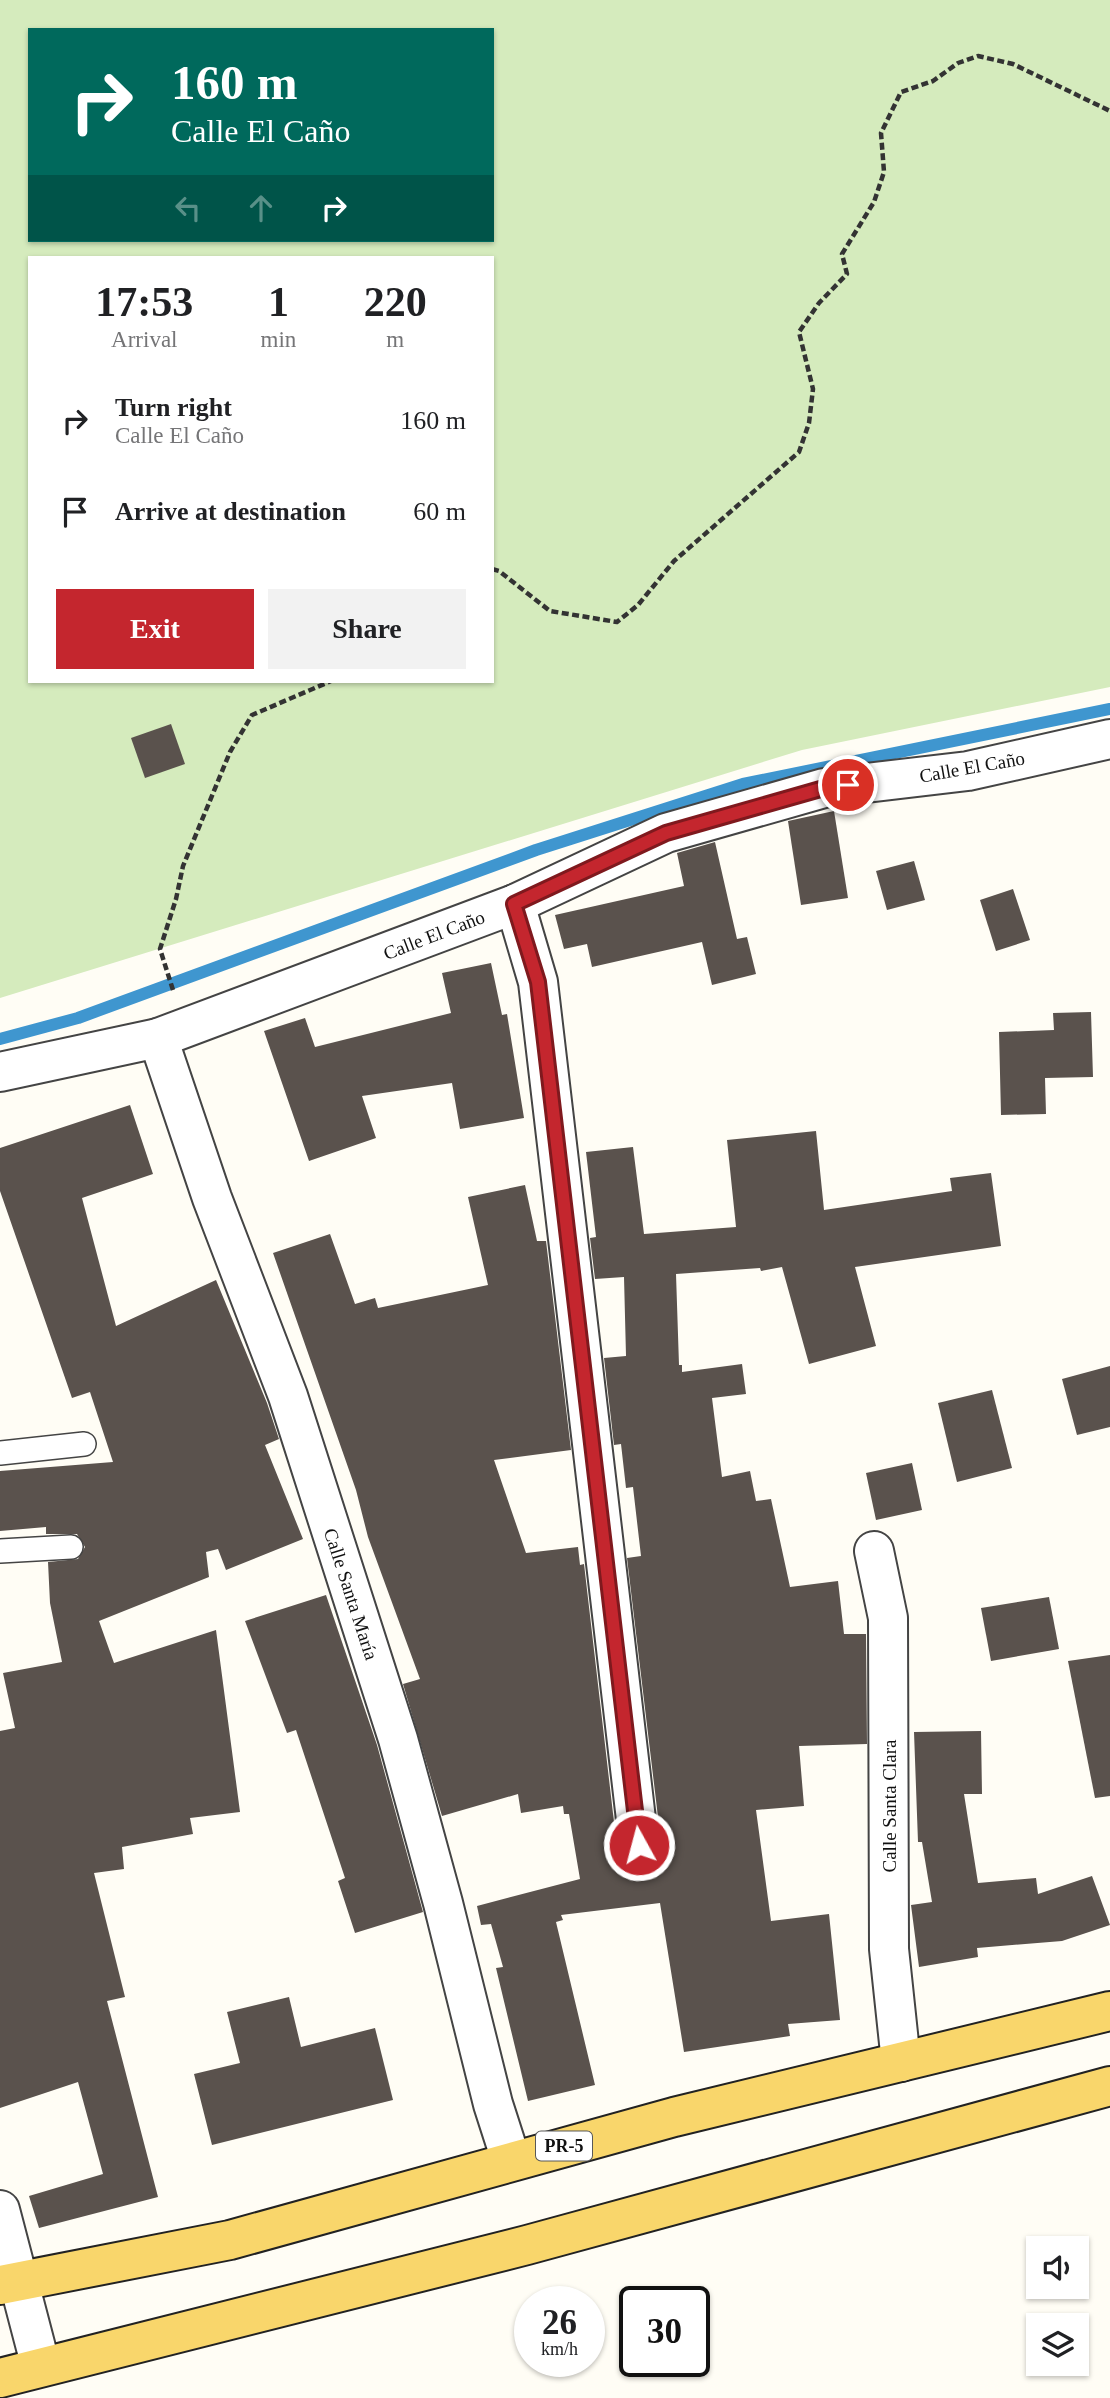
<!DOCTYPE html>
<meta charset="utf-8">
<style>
:root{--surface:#fff;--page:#f2f2f2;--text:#202124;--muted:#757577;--accent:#c4262e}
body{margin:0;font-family:"Times New Roman",serif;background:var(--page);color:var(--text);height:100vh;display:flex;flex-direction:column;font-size:26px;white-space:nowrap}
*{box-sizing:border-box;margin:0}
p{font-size:23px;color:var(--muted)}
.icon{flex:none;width:38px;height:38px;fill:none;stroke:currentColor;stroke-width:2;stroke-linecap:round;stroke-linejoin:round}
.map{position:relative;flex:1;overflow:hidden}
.details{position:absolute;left:28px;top:256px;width:466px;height:427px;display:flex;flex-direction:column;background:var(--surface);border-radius:0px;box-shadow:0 2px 5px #0004}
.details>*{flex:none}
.top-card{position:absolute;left:28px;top:28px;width:466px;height:214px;border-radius:0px;box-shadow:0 2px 5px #0004;background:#00695c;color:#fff;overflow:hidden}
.tools{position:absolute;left:1026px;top:2236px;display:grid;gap:14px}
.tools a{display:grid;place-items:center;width:63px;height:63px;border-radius:0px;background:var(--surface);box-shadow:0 2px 5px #0004;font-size:35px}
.speed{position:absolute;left:514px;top:2286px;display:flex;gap:14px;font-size:35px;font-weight:700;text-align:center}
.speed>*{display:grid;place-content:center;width:91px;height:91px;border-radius:50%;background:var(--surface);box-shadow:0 2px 5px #0004;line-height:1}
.speed small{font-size:18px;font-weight:400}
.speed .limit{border:4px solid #111;border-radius:10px;background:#fff;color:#111}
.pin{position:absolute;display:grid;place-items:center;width:60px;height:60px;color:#fff;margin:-30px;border:4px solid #fff;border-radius:50%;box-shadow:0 2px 7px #0007}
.me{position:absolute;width:77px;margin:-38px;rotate:353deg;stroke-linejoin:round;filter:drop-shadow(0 0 5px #0008)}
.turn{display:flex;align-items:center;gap:24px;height:147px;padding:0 28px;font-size:32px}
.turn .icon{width:91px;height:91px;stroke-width:2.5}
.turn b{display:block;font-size:49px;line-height:60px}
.lanes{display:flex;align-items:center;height:66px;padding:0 28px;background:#0003;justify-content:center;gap:35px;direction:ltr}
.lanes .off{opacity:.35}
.eta{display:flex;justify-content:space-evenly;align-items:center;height:119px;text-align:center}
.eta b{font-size:42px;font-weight:700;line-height:49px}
.primary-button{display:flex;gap:14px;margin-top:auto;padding:14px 28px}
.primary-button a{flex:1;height:80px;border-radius:0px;background:var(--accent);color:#fff;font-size:28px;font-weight:700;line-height:80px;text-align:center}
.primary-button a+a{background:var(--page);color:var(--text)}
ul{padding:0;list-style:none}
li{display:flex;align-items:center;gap:21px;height:91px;padding:0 28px}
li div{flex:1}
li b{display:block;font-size:26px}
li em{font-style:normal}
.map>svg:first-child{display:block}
.green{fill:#d5ebbd;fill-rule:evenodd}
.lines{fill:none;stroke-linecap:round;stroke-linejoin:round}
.stream{stroke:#3f96cf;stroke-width:12}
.building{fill:#5a524d}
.lane-casing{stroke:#444;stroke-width:26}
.street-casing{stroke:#444;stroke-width:42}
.primary-casing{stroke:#222;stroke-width:42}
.path{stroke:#333;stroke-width:4.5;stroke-dasharray:7 3.5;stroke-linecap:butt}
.lane{stroke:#fff;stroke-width:23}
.street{stroke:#fff;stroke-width:38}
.primary{stroke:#f9d66b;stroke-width:38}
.route-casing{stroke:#7f191e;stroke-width:18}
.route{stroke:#c4262e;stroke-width:12}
.labels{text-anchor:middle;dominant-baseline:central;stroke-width:7;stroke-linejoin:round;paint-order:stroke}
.shield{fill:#fff;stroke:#585858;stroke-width:2}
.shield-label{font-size:18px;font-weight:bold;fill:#111}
.street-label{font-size:19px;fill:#111;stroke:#fff}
</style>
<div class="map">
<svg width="1110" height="2398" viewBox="0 0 1110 2398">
<rect width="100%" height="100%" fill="#fffdf5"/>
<path class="green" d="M0 0H1110V687L802 750 0 998ZM30 30H492V240H30ZM30 257H492V681H30Z"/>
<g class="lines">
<polyline class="stream" points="0,1039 78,1018 536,850 743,784 1110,709"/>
</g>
<g class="building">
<polygon points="171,724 185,764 145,778 131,738"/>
<polygon points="834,811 848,898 801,905 788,821"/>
<polygon points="715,842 737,939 747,937 756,974 712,985 702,942 592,967 587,944 564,949 555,915 684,886 677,853"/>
<polygon points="914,861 925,900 887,910 876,871"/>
<polygon points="1013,889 1030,940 996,951 980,900"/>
<polygon points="491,963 502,1015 507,1014 524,1118 460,1129 452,1083 362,1096 376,1138 309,1161 264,1031 305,1018 315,1047 451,1013 442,973"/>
<polygon points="1091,1012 1093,1077 1045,1078 1046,1114 1001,1115 999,1032 1054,1030 1053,1013"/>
<polygon points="130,1105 153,1174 82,1198 116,1326 216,1280 267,1403 279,1439 265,1445 303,1539 226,1570 218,1549 206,1552 209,1577 99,1621 114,1663 216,1630 240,1812 190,1818 193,1834 122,1847 124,1869 94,1873 125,1997 107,2001 158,2197 39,2228 29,2196 103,2174 78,2082 0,2108 0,1731 15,1728 3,1673 62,1662 50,1603 48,1562 78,1559 85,1547 77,1534 46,1534 46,1527 0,1531 0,1471 113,1462 90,1392 72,1398 0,1191 0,1148"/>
<polygon points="816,1131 824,1210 952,1191 950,1178 991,1173 1001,1246 855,1267 876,1346 809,1364 782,1267 761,1271 760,1268 676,1274 679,1365 682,1365 682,1372 742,1364 746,1394 712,1398 722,1477 750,1471 756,1501 771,1499 790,1587 838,1581 844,1634 866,1634 867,1744 799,1746 804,1806 756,1810 771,1921 829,1914 840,2020 788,2024 790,2036 684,2052 660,1903 561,1915 563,1920 556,1922 595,2085 528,2101 496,1968 503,1967 491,1924 481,1925 477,1906 580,1879 569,1814 564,1814 563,1806 521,1813 518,1794 442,1816 403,1684 420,1679 368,1537 356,1490 273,1253 330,1234 355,1304 375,1298 378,1308 488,1285 468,1197 525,1185 537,1241 546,1241 571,1450 494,1460 526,1553 578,1547 580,1565 584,1564 617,1848 621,1857 630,1865 642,1867 653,1862 659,1854 661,1842 627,1558 641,1556 633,1487 626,1488 621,1444 614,1445 604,1358 626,1356 624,1277 595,1279 590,1238 596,1237 586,1152 633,1147 644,1234 736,1227 727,1140"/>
<polygon points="1110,1366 1110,1427 1077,1435 1062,1379"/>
<polygon points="992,1390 1012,1468 957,1482 938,1403"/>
<polygon points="912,1463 922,1510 876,1520 866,1473"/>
<polygon points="326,1595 377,1745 423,1912 355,1933 338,1881 345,1878 296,1730 287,1733 245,1621"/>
<polygon points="1049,1597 1059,1649 991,1661 981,1608"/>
<polygon points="1110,1655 1110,1796 1095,1798 1068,1661"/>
<polygon points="981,1731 982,1794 964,1794 978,1883 1036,1878 1038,1894 1092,1876 1110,1925 1062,1941 977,1948 978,1957 919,1967 911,1905 932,1902 922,1842 918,1842 914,1732"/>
<polygon points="289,1997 301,2047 375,2028 393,2100 212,2145 194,2074 240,2063 227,2012"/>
</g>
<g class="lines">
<defs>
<g id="lane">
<polyline points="0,1453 84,1444"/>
<polyline points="0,1551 71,1547"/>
</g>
<g id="street">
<polyline points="515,904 538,982 639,1845"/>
<polyline points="158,1038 212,1198 288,1396 398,1739 443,1903 493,2104 511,2160"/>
<polyline points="0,1072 158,1038 515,904 666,833 824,788 968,771 1110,739"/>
<polyline points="874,1551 888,1618 889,1949 901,2062"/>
<polyline points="0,2210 41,2367"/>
</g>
<g id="primary">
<polyline points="0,2285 230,2240 674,2117 1110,2011"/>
<polyline points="0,2378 527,2245 1110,2086"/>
</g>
</defs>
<use href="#lane" class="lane-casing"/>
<use href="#street" class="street-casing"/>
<use href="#primary" class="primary-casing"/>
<g class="path">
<polyline points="492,569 499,571 550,611 617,622 638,605 674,561 799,452 809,423 813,389 799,332 819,303 847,274 842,254 874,202 884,172 881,133 901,92 933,81 958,63 978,56 1013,64 1110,111"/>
<polyline points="173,990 160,949 176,899 183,866 230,752 252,715 331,681"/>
</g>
<use href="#lane" class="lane"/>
<use href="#street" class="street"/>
<use href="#primary" class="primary"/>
</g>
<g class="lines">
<defs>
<polyline id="route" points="639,1845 538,982 514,904 666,833 824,788 848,785"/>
</defs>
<use href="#route" class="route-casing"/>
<use href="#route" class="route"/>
</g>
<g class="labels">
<rect class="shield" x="536" y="2131.5" width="56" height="29" rx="5"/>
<g class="shield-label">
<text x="564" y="2146">PR-5</text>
</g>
<g class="street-label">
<text transform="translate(972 767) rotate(-10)">Calle El Caño</text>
<text transform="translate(434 935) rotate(-21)">Calle El Caño</text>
<text transform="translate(351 1594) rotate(72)">Calle Santa María</text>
<text transform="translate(889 1806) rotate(-90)">Calle Santa Clara</text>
</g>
</g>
</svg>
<div class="tools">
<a><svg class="icon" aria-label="sound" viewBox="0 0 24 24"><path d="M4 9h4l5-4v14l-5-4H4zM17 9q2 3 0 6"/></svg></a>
<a><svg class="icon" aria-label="layers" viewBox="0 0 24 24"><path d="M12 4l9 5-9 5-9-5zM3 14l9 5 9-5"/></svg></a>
</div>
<div class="speed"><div>26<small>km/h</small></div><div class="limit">30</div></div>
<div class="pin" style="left:848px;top:785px;background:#d93025"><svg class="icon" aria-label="arrive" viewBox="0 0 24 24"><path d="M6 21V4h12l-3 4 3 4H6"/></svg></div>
<svg class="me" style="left:639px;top:1845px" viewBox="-20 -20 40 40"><circle r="17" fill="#c4262e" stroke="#fff" stroke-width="3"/><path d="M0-11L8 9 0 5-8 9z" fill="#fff"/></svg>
<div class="top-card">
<div class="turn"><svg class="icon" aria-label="right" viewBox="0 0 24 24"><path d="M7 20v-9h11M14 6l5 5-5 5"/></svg><div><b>160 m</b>Calle El Caño</div></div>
<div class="lanes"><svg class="icon off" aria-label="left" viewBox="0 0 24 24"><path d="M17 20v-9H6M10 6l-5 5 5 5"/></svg><svg class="icon off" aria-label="ahead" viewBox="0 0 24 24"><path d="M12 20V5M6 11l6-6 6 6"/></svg><svg class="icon" aria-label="right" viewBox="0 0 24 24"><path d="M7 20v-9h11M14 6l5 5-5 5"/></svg></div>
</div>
<section class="details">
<div class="eta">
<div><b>17:53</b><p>Arrival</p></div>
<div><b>1</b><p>min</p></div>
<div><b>220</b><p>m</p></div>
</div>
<ul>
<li><svg class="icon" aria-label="right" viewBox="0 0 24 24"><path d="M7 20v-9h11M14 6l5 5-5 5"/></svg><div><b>Turn right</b><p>Calle El Caño</p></div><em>160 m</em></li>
<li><svg class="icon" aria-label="arrive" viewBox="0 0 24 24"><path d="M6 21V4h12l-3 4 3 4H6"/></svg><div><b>Arrive at destination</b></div><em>60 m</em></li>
</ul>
<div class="primary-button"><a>Exit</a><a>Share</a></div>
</section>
</div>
